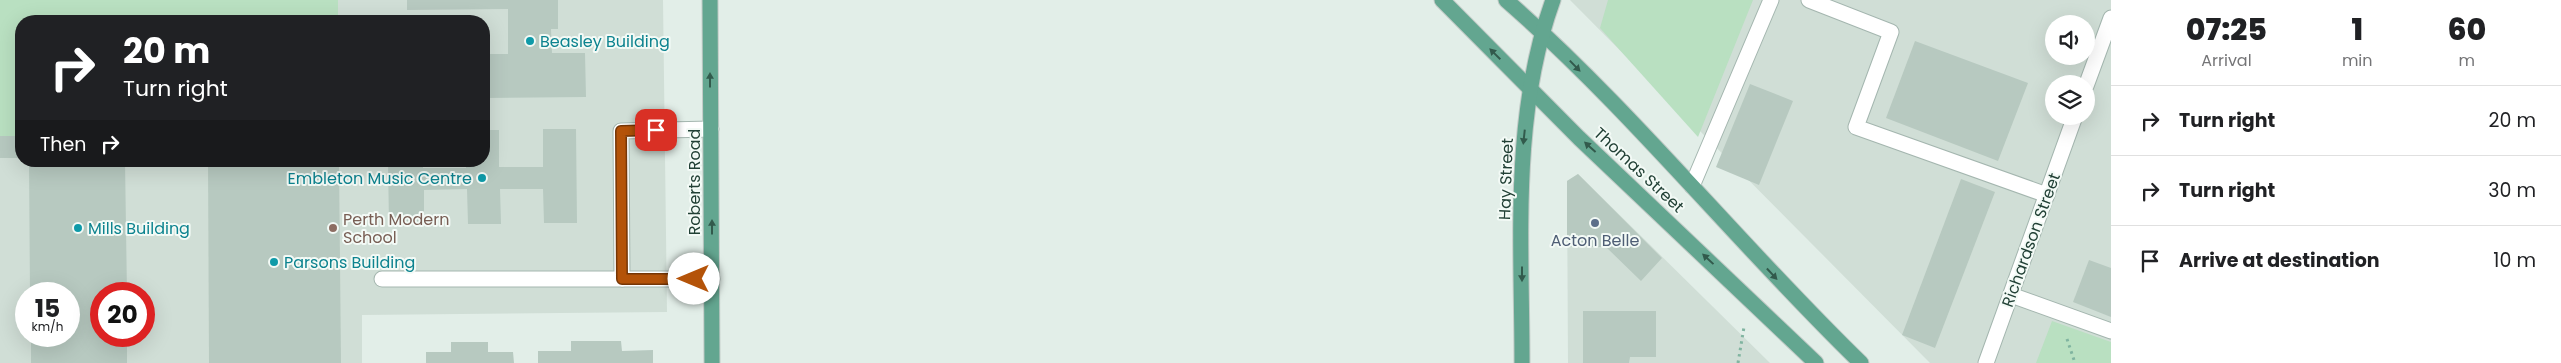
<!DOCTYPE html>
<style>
:root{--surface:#fff;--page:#f6f6f6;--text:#202124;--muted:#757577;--line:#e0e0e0}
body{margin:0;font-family:Poppins,sans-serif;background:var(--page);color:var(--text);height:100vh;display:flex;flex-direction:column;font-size:19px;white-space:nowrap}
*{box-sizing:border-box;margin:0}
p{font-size:16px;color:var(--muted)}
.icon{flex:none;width:28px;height:28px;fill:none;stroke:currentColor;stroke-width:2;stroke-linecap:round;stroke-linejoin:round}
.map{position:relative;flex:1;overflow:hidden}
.details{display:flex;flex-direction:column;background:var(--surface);width:450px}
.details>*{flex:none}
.guide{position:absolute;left:15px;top:15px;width:475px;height:152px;border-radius:20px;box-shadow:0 5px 20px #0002;background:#202124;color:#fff;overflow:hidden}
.tools{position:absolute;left:2045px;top:15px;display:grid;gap:10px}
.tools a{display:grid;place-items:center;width:50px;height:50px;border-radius:50%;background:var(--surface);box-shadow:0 5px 20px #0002;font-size:25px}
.speed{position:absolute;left:15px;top:282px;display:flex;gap:10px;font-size:25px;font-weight:700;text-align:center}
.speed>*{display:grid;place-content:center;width:65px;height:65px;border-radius:50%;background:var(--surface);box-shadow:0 5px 20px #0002;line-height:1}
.speed small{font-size:12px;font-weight:400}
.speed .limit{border:8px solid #d22;background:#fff;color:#111}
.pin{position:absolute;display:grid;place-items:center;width:42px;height:42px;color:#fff;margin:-21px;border-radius:10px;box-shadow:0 2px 8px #0006}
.me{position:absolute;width:55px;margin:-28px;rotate:270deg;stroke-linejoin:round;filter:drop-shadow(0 0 4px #0008)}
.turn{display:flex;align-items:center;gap:18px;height:105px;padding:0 25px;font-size:22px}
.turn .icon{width:65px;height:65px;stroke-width:2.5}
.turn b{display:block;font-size:35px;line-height:42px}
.then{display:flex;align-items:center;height:48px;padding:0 25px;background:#0003;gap:10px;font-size:19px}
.eta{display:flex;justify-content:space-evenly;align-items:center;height:85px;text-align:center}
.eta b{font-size:30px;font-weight:800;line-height:35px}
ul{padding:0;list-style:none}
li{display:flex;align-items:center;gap:15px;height:70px;padding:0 25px;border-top:1px solid var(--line)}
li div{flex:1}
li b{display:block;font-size:19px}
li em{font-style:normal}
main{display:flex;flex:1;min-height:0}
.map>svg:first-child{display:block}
.built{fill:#d0ded6;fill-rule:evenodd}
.green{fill:#b9e0c1}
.building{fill:#b7c9c0}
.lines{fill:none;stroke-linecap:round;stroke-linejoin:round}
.minor-casing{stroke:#a4b6af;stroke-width:17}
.major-casing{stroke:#c1cac6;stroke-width:17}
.path{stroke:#80b4a0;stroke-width:3;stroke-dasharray:2.5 4;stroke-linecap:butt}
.minor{stroke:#fff;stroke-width:15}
.major{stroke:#63a690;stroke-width:15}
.oneway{fill:#325a4c}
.route-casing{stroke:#753606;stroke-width:12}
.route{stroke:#b45309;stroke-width:9}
.culture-dot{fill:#0f9aa8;stroke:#f3faf6;stroke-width:2}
.service-dot{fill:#5c6f8a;stroke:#f3faf6;stroke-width:2}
.education-dot{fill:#8d6e63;stroke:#f3faf6;stroke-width:2}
.labels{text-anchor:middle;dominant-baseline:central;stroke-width:4;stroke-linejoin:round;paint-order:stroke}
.culture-label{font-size:16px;fill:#0d838f;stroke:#f3faf6;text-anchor:start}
.street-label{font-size:16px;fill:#214035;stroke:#f3faf6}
.education-label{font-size:16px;fill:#785e54;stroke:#f3faf6;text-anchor:start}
.service-label{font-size:16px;fill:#4e5e75;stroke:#f3faf6}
</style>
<main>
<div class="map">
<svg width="2111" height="363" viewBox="0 0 2111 363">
<rect width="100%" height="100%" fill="#e2eee8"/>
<g class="built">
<path d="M0 0H663L667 312 362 315V363H0ZM21 21H484V161H21ZM26 294H69V336H26ZM101 294H144V336H101Z"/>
<path d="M1570 0H2111V363H1930ZM2054 24H2086V56H2054ZM2054 84H2086V116H2054Z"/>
<polygon points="1578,174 1770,363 1568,363 1567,181"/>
</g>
<g class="green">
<polygon points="0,0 338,0 338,21 21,21 21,136 0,136"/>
<polygon points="1608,0 1753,0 1698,137 1600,28"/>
<polygon points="2052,321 2111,342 2111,363 2036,363"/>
</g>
<g class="building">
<polygon points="407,0 558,0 558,29 551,29 552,53 585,53 586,97 484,98 484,54 508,54 508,9 407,10"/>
<polygon points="1915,41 2028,83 1998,161 1886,118"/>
<polygon points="1750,84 1793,101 1759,185 1716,167"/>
<polygon points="543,129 576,129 577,223 544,223 543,189 500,189 501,224 468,224 467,189 424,190 424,225 389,225 388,161 423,161 423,168 466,168 466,161 484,161 484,130 499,130 499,167 543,167"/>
<rect x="0" y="136" width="21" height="22"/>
<polygon points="29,161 125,161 127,294 101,294 101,336 127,336 127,363 31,363 31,336 69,336 69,294 30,294"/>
<polygon points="208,161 339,161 341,363 209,363"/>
<polygon points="1578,174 1662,258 1641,281 1606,247 1567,247 1567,181"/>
<polygon points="1961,179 1995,192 1935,348 1902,335"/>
<polygon points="2089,260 2111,268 2111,317 2073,302"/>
<polygon points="1583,311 1656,311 1656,357 1630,357 1629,363 1583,363"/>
<polygon points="571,341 621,341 622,351 653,350 653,363 538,363 538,351 571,351"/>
<polygon points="451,342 488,342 488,352 513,352 514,363 426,363 426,352 451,352"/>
</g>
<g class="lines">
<defs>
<g id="minor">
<polyline points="1809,0 1891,32 1856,127 2047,195"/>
<polyline points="2086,86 2111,18"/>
<polyline points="1692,186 1771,0"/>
<polyline points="382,279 712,279"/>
<polyline points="622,279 621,131 711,129"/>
<polyline points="2011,295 2111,331"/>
<polyline points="1986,363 2075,116"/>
</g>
<g id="major">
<polyline points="710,0 712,363"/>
<polyline points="1442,0 1579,138 1816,363"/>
<path d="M1506 0C1633 111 1739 245 1861 363"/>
<path d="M1522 363C1522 242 1511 116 1553 0"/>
</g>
</defs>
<use href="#minor" class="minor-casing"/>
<use href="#major" class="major-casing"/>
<g class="path">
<polyline points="2067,339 2075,363"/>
<polyline points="1738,363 1744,327"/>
</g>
<use href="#minor" class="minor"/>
<use href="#major" class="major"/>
</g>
<defs><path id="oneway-solid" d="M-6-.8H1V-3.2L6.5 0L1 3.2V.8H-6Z" transform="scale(1.25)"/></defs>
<g class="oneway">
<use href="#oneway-solid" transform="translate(1495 54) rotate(-135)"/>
<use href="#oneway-solid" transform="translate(1575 66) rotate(46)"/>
<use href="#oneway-solid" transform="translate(710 80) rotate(-90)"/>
<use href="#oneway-solid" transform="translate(1524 137) rotate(96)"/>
<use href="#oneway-solid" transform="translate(1590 147) rotate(-138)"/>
<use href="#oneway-solid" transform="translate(712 227) rotate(-90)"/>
<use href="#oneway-solid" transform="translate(1708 259) rotate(-137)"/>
<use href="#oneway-solid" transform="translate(1522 274) rotate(90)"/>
<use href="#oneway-solid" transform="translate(1772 274) rotate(47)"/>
</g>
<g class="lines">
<defs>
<polyline id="route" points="656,130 621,131 622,279 694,279"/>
</defs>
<use href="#route" class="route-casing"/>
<use href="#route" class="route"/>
</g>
<g class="culture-dot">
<circle cx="530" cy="41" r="5"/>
<circle cx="482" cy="178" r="5"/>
<circle cx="78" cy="228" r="5"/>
<circle cx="274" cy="262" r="5"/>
</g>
<circle class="service-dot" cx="1595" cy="223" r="5"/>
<circle class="education-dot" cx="333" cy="228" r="5"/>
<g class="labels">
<g class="culture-label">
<text x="540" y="41">Beasley Building</text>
<text x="472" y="178" text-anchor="end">Embleton Music Centre</text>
<text x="88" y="228">Mills Building</text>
<text x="284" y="262">Parsons Building</text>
</g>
<g class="street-label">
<text transform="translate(1639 170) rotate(43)">Thomas Street</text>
<text transform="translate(1506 179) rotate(-88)">Hay Street</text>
<text transform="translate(694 182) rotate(-90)">Roberts Road</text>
<text transform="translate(2031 240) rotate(-70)">Richardson Street</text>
</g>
<g class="education-label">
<text x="343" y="219">Perth Modern<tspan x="343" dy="18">School</tspan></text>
</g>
<g class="service-label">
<text x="1595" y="240">Acton Belle</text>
</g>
</g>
</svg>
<div class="tools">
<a><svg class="icon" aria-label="sound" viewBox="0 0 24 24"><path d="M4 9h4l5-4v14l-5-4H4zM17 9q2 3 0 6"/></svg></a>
<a><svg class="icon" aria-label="layers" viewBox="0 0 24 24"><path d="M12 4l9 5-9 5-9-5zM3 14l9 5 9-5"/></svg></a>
</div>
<div class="speed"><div>15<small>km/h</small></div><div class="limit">20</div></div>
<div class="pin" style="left:656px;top:130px;background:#d93025"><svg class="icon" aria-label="arrive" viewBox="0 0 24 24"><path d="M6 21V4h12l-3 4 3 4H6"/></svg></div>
<svg class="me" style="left:694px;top:279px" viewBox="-20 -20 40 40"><circle r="19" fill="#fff"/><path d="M0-13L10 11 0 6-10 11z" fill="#b45309"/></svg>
<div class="guide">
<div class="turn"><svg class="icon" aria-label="right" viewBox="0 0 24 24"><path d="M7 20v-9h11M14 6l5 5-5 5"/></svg><div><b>20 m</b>Turn right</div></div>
<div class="then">Then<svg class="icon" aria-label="right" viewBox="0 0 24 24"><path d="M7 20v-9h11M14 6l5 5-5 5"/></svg></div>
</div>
</div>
<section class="details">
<div class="eta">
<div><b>07:25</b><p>Arrival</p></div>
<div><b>1</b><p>min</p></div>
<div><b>60</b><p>m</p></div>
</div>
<ul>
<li><svg class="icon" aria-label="right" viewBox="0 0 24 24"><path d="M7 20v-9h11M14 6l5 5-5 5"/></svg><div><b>Turn right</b></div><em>20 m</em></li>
<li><svg class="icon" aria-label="right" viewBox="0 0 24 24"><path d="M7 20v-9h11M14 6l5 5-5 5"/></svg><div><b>Turn right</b></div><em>30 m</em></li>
<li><svg class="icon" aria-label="arrive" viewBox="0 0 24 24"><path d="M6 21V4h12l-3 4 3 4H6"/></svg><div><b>Arrive at destination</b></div><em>10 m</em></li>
</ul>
</section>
</main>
